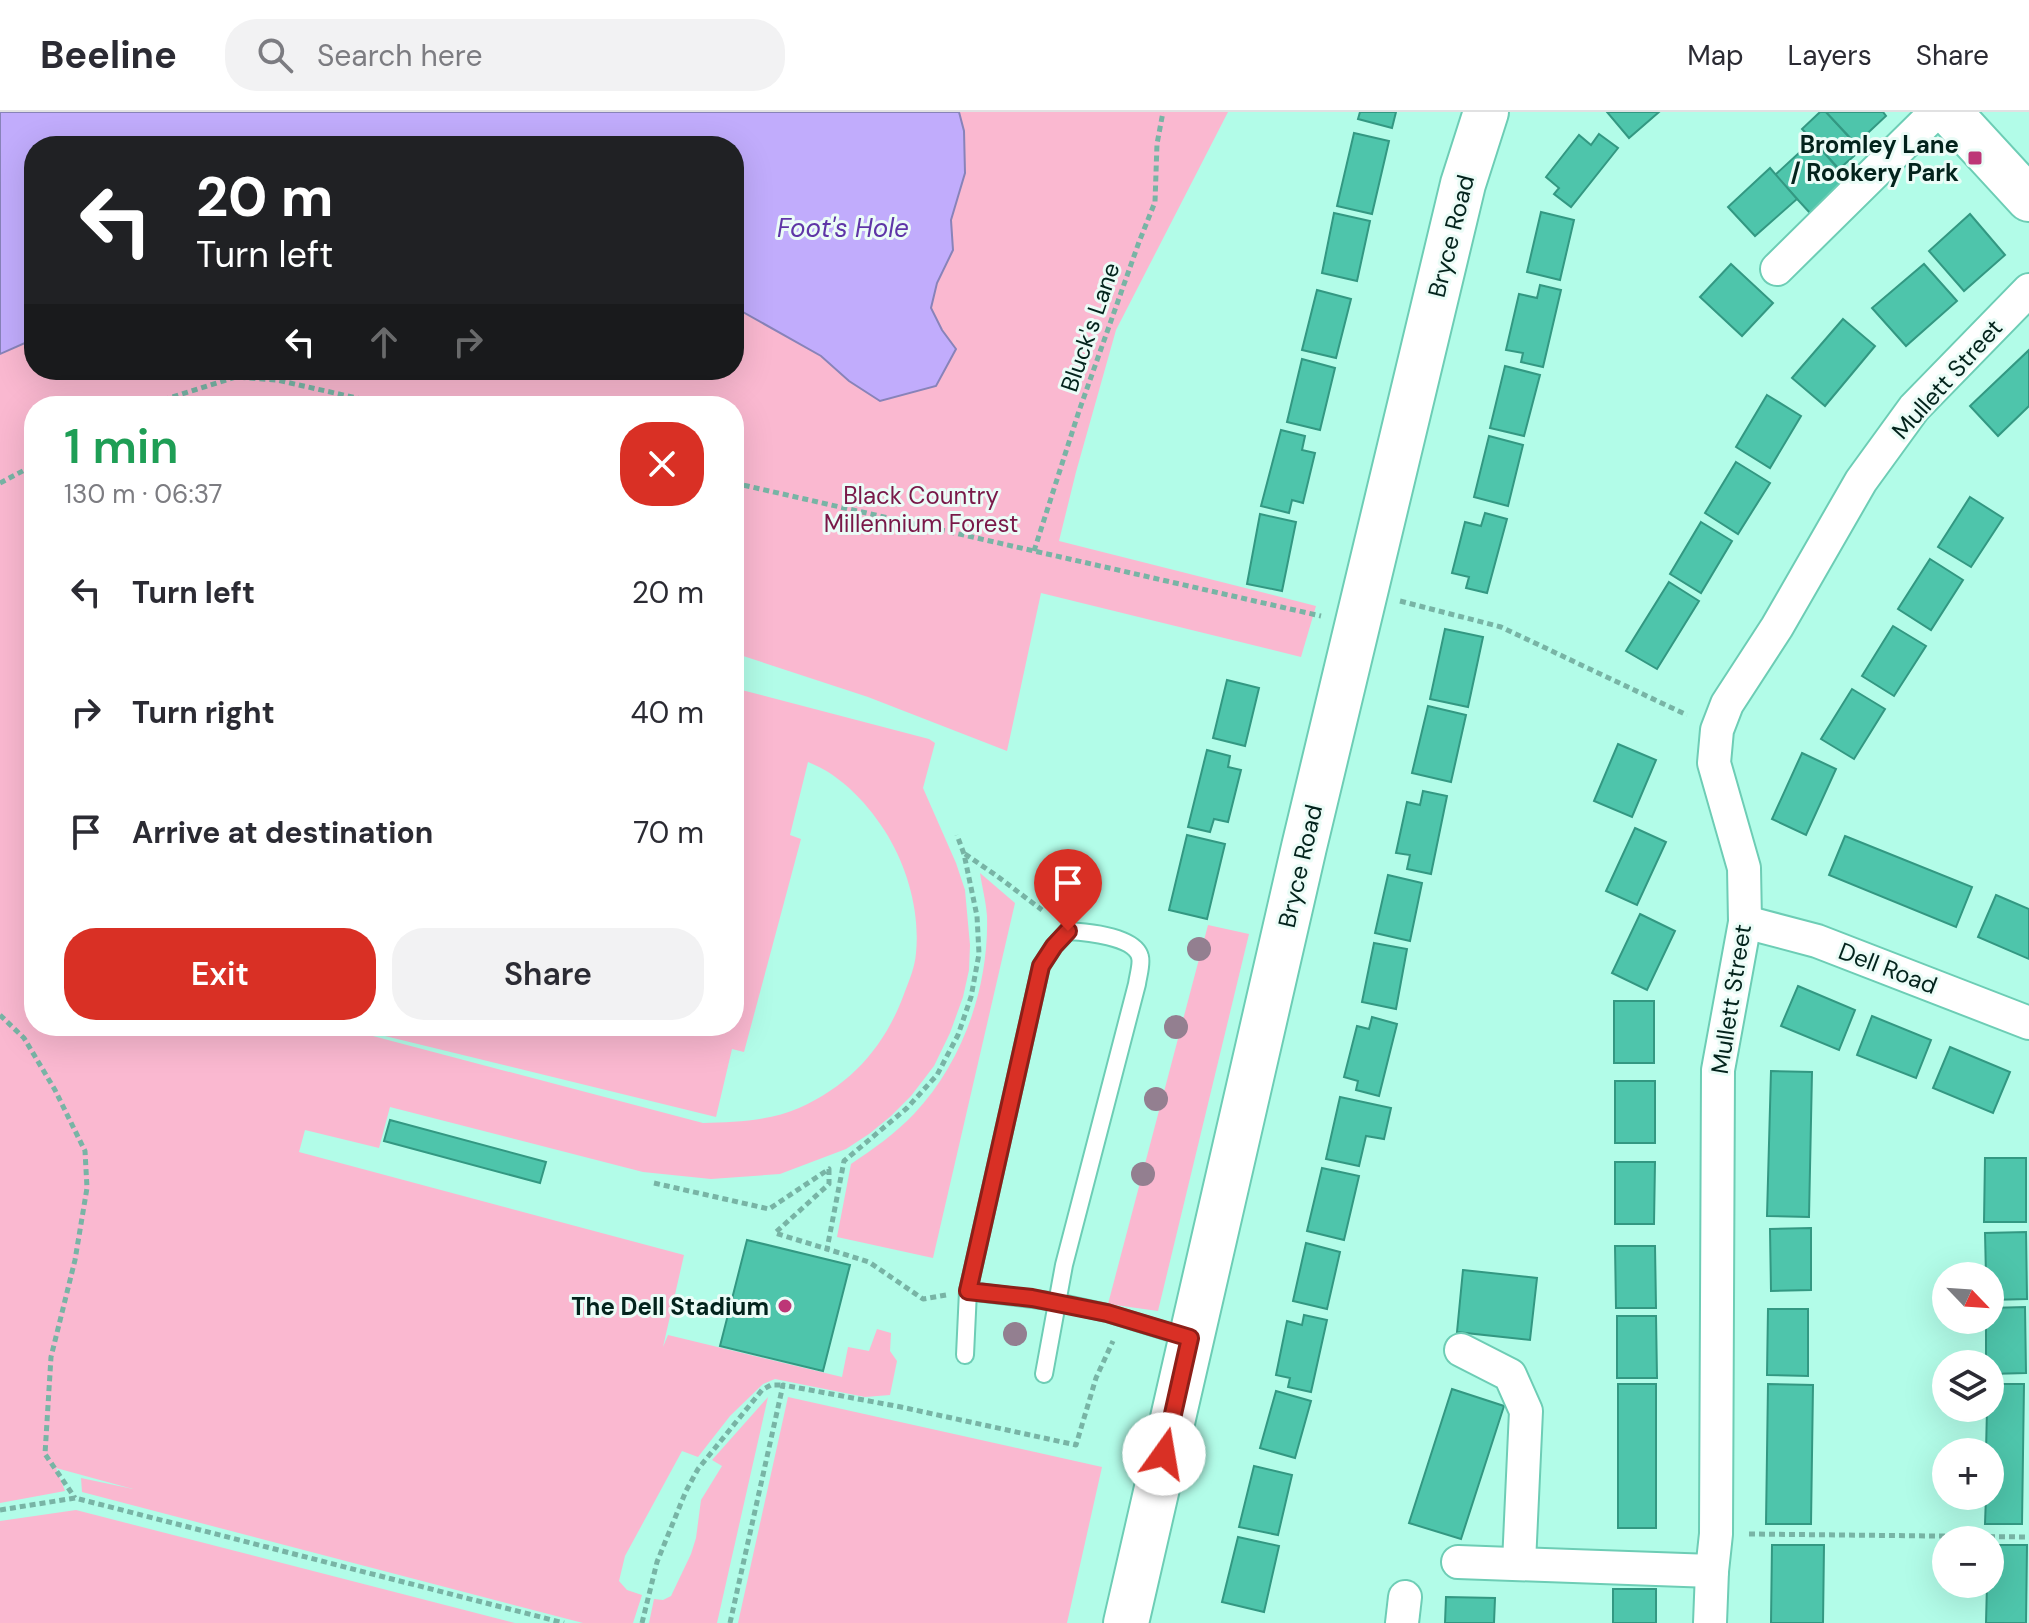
<!DOCTYPE html>
<meta charset="utf-8">
<style>
:root{--surface:#fff;--page:#f2f2f3;--text:#2b2b33;--muted:#7c7c81;--line:#e1e1e2;--accent:#d93025}
body{margin:0;font-family:"DM Sans",sans-serif;background:var(--page);color:var(--text);height:100vh;display:flex;flex-direction:column;font-size:30px;white-space:nowrap}
*{box-sizing:border-box;margin:0}
p{font-size:26px;color:var(--muted)}
.icon{flex:none;width:44px;height:44px;fill:none;stroke:currentColor;stroke-width:2;stroke-linecap:round;stroke-linejoin:round}
.map{position:relative;flex:1;overflow:hidden}
.details{position:absolute;left:24px;top:284px;width:720px;height:640px;display:flex;flex-direction:column;background:var(--surface);border-radius:32px;box-shadow:0 8px 32px #0002}
.details>*{flex:none}
.banner{position:absolute;left:24px;top:24px;width:720px;height:244px;border-radius:32px;box-shadow:0 8px 32px #0002;background:#202124;color:#fff;overflow:hidden}
.needle{width:52px;rotate:115deg}
.buttons{position:absolute;left:1932px;top:1150px;display:grid;gap:16px}
.buttons a{display:grid;place-items:center;width:72px;height:72px;border-radius:50%;background:var(--surface);box-shadow:0 8px 32px #0002;font-size:40px}
.pin{position:absolute;display:grid;place-items:center;width:68px;height:68px;color:#fff;margin:-82px -34px;border-radius:50% 50% 50% 0;rotate:-45deg;box-shadow:0 0 8px #0007}
.pin .icon{rotate:45deg}
.me{position:absolute;width:88px;margin:-44px;rotate:13deg;stroke-linejoin:round;filter:drop-shadow(0 0 6px #0008)}
.turn{display:flex;align-items:center;gap:28px;height:168px;padding:0 40px;font-size:36px}
.turn .icon{width:104px;height:104px;stroke-width:2.5}
.turn b{display:block;font-size:56px;line-height:68px}
.lanes{display:flex;align-items:center;height:76px;padding:0 40px;background:#0003;justify-content:center;gap:40px;direction:ltr}
.lanes .off{opacity:.35}
.round{display:grid;place-items:center;flex:none;width:84px;height:84px;border-radius:32px;background:var(--page)}
.summary{display:flex;align-items:center;justify-content:space-between;height:136px;padding:0 40px}
h1{font-size:48px;font-weight:600;line-height:60px;color:#1e9e55}
.cta{display:flex;gap:16px;margin-top:auto;padding:16px 40px}
.cta a{flex:1;height:92px;border-radius:32px;background:var(--accent);color:#fff;font-size:32px;font-weight:600;line-height:92px;text-align:center}
.cta a+a{background:var(--page);color:var(--text)}
ul{padding:0;list-style:none}
li{display:flex;align-items:center;gap:24px;height:120px;padding:0 40px}
li div{flex:1}
li b{display:block;font-size:30px}
li em{font-style:normal}
header{display:flex;align-items:center;gap:48px;box-sizing:border-box;height:112px;padding:0 40px;background:var(--surface);border-bottom:2px solid var(--line)}
header strong{font-size:38px}
nav{display:flex;gap:44px;margin-inline-start:auto;font-size:28px}
.search{width:560px;height:72px;background:var(--page);display:flex;align-items:center;gap:20px;box-sizing:border-box;padding:0 28px;border-radius:32px;color:var(--muted);font-size:30px}
.map>svg:first-child{display:block}
.green{fill:#fab8d0;fill-rule:evenodd}
.water{fill:#c1acfc;stroke:#8883b9;stroke-width:2}
.building{fill:#4ec5ab;stroke:#339882;stroke-width:2}
.lines{fill:none;stroke-linecap:round;stroke-linejoin:round}
.lane-casing{stroke:#6dcdb5;stroke-width:20}
.street-casing{stroke:#6dcdb5;stroke-width:36}
.secondary-casing{stroke:#6dcdb5;stroke-width:48}
.path{stroke:#78b4a5;stroke-width:5;stroke-dasharray:6 4;stroke-linecap:butt}
.lane{stroke:#fff;stroke-width:16}
.street{stroke:#fff;stroke-width:32}
.secondary{stroke:#fff;stroke-width:44}
.tree{fill:#937f90}
.route-casing{stroke:#8d1f18;stroke-width:20}
.route{stroke:#d93025;stroke-width:14}
.poi-dot{fill:#bd3677;stroke:#ebfcf7;stroke-width:3}
.labels{text-anchor:middle;dominant-baseline:central;stroke-width:6;stroke-linejoin:round;paint-order:stroke}
.poi-label{font-size:24px;font-weight:bold;fill:#03231c;stroke:#ebfcf7;text-anchor:end}
.street-label{font-size:24px;fill:#03231c;stroke:#ebfcf7}
.park-label{font-size:24px;fill:#791848;stroke:#ebfcf7}
.water-label{font-size:26px;font-style:italic;fill:#5f35a7;stroke:#ebfcf7}
</style>
<header>
<strong>Beeline</strong>
<div class="search"><svg class="icon" aria-label="search" viewBox="0 0 24 24"><circle cx="10" cy="10" r="6"/><path d="M15 15l6 6"/></svg>Search here</div>
<nav><a>Map</a><a>Layers</a><a>Share</a></nav>
</header>
<div class="map">
<svg width="2029" height="1511" viewBox="0 0 2029 1511">
<rect width="100%" height="100%" fill="#b2fce8"/>
<g class="green">
<path d="M0 0H1228L1116 218 1076 360 1059 429 1316 494 1301 545 1041 481 1007 639 868 585 734 541V294H34V914H335L703 1011C735 1010 769 1009 799 996 851 973 885 934 904 882 909 869 915 855 916 841 920 801 908 758 888 724 870 694 842 663 808 650L790 723 801 727 744 940 732 937 716 1005 344 914H734V576L929 627 935 631 923 676 956 751 965 778 970 833 969 858 963 885 950 921 934 954 911 984 891 1004 869 1022 846 1037 780 1062 711 1067 643 1060 390 995 379 1036 305 1018 299 1040 684 1143 663 1235 668 1223 842 1265 848 1235 869 1239 877 1217 891 1221 890 1239 897 1249 890 1283 865 1285 775 1267 763 1272 730 1304 698 1345 682 1339 625 1444 619 1469 627 1478 642 1483 633 1511H583L82 1380 81 1366 133 1377 56 1356 65 1379 0 1391ZM34 34H734V258H34Z"/>
<path d="M980 761 1015 791 933 1146 837 1125 851 1052C872 1038 896 1021 914 1002 963 950 989 875 987 804 986 789 982 775 980 761Z"/>
<polygon points="1208,813 1249,822 1158,1199 1108,1192"/>
<polygon points="768,1285 717,1511 649,1511 654,1487 663,1488 671,1484 691,1442 696,1426 701,1388 722,1354 712,1348"/>
<polygon points="788,1285 1102,1355 1067,1511 738,1511"/>
<polygon points="76,1398 515,1511 0,1511 0,1409"/>
</g>
<polygon class="water" points="0,0 959,0 964,19 965,61 951,108 953,138 937,171 931,196 942,218 956,237 936,274 880,289 849,269 821,244 734,195 734,34 34,34 34,227 0,242"/>
<g class="building">
<polygon points="1360,0 1396,0 1392,16 1358,7"/>
<polygon points="1607,0 1659,0 1629,26"/>
<polygon points="1820,0 1826,0 1861,38 1839,57 1802,17"/>
<polygon points="1826,0 1883,0 1886,4 1856,32"/>
<polygon points="1354,21 1389,29 1372,102 1337,94"/>
<polygon points="1599,22 1618,36 1571,95 1554,82 1559,76 1546,65 1579,23 1591,33"/>
<polygon points="1813,28 1847,67 1810,101 1775,63"/>
<polygon points="1770,56 1797,87 1755,124 1728,95"/>
<polygon points="1541,100 1574,108 1560,168 1527,160"/>
<polygon points="1334,101 1370,109 1357,169 1322,161"/>
<polygon points="1970,102 2005,143 1964,179 1929,139"/>
<polygon points="1731,152 1773,191 1742,224 1700,185"/>
<polygon points="1924,152 1957,189 1906,234 1872,196"/>
<polygon points="1540,173 1561,178 1543,255 1521,250 1523,241 1506,238 1519,182 1537,186"/>
<polygon points="1317,178 1351,187 1336,246 1302,238"/>
<polygon points="1843,207 1875,234 1825,294 1792,266"/>
<polygon points="2029,238 2029,294 1998,324 1970,294"/>
<polygon points="1302,247 1335,256 1320,318 1287,310"/>
<polygon points="1505,254 1540,263 1524,324 1490,316"/>
<polygon points="1767,283 1801,304 1770,356 1736,335"/>
<polygon points="1281,318 1305,324 1302,338 1315,341 1303,391 1292,388 1289,401 1261,394"/>
<polygon points="1489,324 1523,333 1508,394 1474,385"/>
<polygon points="1736,350 1770,371 1738,422 1705,401"/>
<polygon points="1970,385 2003,406 1971,455 1938,435"/>
<polygon points="1485,401 1507,407 1487,481 1466,476 1469,465 1452,461 1465,410 1481,414"/>
<polygon points="1260,402 1296,410 1282,479 1247,472"/>
<polygon points="1701,410 1732,429 1701,481 1670,462"/>
<polygon points="1930,447 1963,468 1931,518 1898,497"/>
<polygon points="1669,470 1699,489 1657,557 1626,539"/>
<polygon points="1893,514 1926,534 1894,584 1862,564"/>
<polygon points="1445,517 1483,525 1468,595 1430,587"/>
<polygon points="1227,568 1259,576 1245,634 1213,626"/>
<polygon points="1852,577 1885,597 1854,647 1821,627"/>
<polygon points="1428,594 1466,603 1451,670 1412,661"/>
<polygon points="1618,632 1656,648 1632,705 1594,689"/>
<polygon points="1207,638 1230,644 1228,655 1241,658 1228,710 1214,707 1210,720 1188,715"/>
<polygon points="1802,641 1836,657 1806,723 1772,707"/>
<polygon points="1423,679 1447,684 1431,762 1407,757 1410,743 1396,741 1407,690 1420,693"/>
<polygon points="1635,716 1666,730 1637,793 1606,779"/>
<polygon points="1187,723 1225,732 1207,807 1169,798"/>
<polygon points="1845,724 1972,775 1956,815 1829,763"/>
<polygon points="1388,763 1422,771 1410,829 1375,821"/>
<polygon points="1996,783 2029,797 2029,847 1978,825"/>
<polygon points="1640,802 1675,819 1647,878 1612,861"/>
<polygon points="1374,831 1407,837 1396,897 1362,890"/>
<polygon points="1798,874 1855,898 1839,938 1781,914"/>
<rect x="1614" y="889" width="40" height="62"/>
<polygon points="1872,904 1931,928 1916,966 1857,943"/>
<polygon points="1372,905 1397,912 1379,984 1356,978 1358,969 1344,965 1357,914 1369,917"/>
<polygon points="1950,935 2010,960 1993,1001 1933,976"/>
<polygon points="1771,959 1812,960 1809,1105 1767,1104"/>
<rect x="1615" y="969" width="40" height="62"/>
<polygon points="1340,985 1391,996 1384,1027 1366,1024 1359,1054 1326,1047"/>
<polygon points="390,1008 546,1050 540,1071 384,1029"/>
<polygon points="1985,1046 2026,1046 2026,1110 1984,1110"/>
<polygon points="1615,1050 1655,1050 1654,1112 1615,1112"/>
<polygon points="1322,1056 1359,1064 1344,1128 1307,1119"/>
<polygon points="1811,1116 1811,1178 1771,1179 1770,1117"/>
<polygon points="2026,1120 2027,1187 1990,1188 1990,1164 1986,1164 1985,1121"/>
<polygon points="747,1128 850,1153 823,1259 720,1234"/>
<polygon points="1306,1131 1340,1140 1327,1197 1293,1189"/>
<polygon points="1615,1134 1655,1134 1656,1196 1616,1196"/>
<polygon points="1463,1158 1537,1166 1530,1228 1457,1220"/>
<polygon points="2025,1195 2026,1261 1990,1262 1990,1252 1986,1252 1986,1208 1990,1208 1990,1196"/>
<polygon points="1768,1197 1808,1197 1808,1264 1767,1263"/>
<polygon points="1304,1203 1327,1208 1311,1280 1288,1275 1290,1266 1276,1263 1287,1209 1302,1213"/>
<polygon points="1617,1204 1656,1204 1657,1266 1617,1266"/>
<rect x="1618" y="1272" width="38" height="144"/>
<polygon points="1768,1272 1813,1273 1811,1412 1766,1412"/>
<polygon points="1990,1272 2024,1272 2022,1412 1985,1412 1986,1384 1990,1384 1990,1340 1986,1340 1987,1296 1990,1296"/>
<polygon points="1452,1277 1504,1294 1461,1427 1409,1411"/>
<polygon points="1276,1279 1311,1289 1295,1346 1260,1336"/>
<polygon points="1254,1354 1292,1363 1278,1423 1239,1415"/>
<polygon points="1238,1425 1279,1434 1264,1500 1222,1490"/>
<polygon points="1772,1433 1824,1433 1823,1511 1771,1511"/>
<polygon points="1990,1433 2027,1433 2026,1511 1986,1511 1987,1472 1990,1472"/>
<rect x="1613" y="1477" width="43" height="34"/>
<polygon points="1446,1485 1495,1486 1494,1511 1445,1511"/>
</g>
<g class="lines">
<defs>
<g id="lane">
<polyline points="965,1243 968,1179"/>
<path d="M1044 1262 1064 1153 1137 872C1138 864 1142 852 1140 845 1135 824 1085 820 1068 819L1054 834 1041 854 968 1179 1057 1190 1107 1201 1188 1226"/>
</g>
<g id="street">
<polyline points="1777,157 1936,0"/>
<polyline points="1745,810 1817,829 2029,911"/>
<polyline points="1461,1238 1510,1263 1526,1299 1519,1451"/>
<polyline points="1458,1450 1712,1459"/>
<polyline points="1402,1511 1405,1485"/>
<polyline points="1710,1511 1712,1459 1716,1422 1718,958 1745,810 1744,756 1714,651 1717,618 1727,592 1777,515 1861,369 1914,296 2029,178"/>
</g>
<g id="secondary">
<polyline points="1949,0 2029,87"/>
<polyline points="1126,1511 1304,735 1463,72 1486,0"/>
</g>
</defs>
<use href="#lane" class="lane-casing"/>
<use href="#street" class="street-casing"/>
<use href="#secondary" class="secondary-casing"/>
<g class="path">
<polyline points="144,294 236,265 277,268 392,294"/>
<polyline points="0,371 34,353"/>
<polyline points="734,371 1321,504"/>
<polyline points="1034,439 1079,299 1139,130 1155,90 1157,32 1163,0"/>
<polyline points="1400,489 1501,515 1687,603"/>
<polyline points="965,742 997,764 1042,798"/>
<polyline points="0,903 24,926 55,978 85,1039 87,1076 75,1148 51,1245 45,1342 75,1386"/>
<polyline points="654,1071 769,1097 829,1057 829,1072 775,1121 827,1137"/>
<polyline points="946,1183 923,1187 869,1150 827,1137 844,1049 907,996 937,963 958,923 971,885 979,842 977,804 964,742 957,723"/>
<polyline points="0,1398 75,1386 564,1511"/>
<polyline points="1749,1422 2029,1425"/>
<polyline points="642,1511 657,1450 686,1379 698,1357 762,1278 771,1273 783,1273"/>
<polyline points="730,1511 783,1273 901,1295 1076,1333 1096,1266 1113,1229"/>
</g>
<use href="#lane" class="lane"/>
<use href="#street" class="street"/>
<use href="#secondary" class="secondary"/>
</g>
<g class="tree">
<circle cx="1199" cy="837" r="12"/>
<circle cx="1176" cy="915" r="12"/>
<circle cx="1156" cy="987" r="12"/>
<circle cx="1143" cy="1062" r="12"/>
<circle cx="1015" cy="1222" r="12"/>
</g>
<g class="lines">
<defs>
<polyline id="route" points="1068,819 1054,834 1041,854 968,1179 1032,1186 1107,1201 1190,1226 1164,1342"/>
</defs>
<use href="#route" class="route-casing"/>
<use href="#route" class="route"/>
</g>
<g class="poi-dot">
<rect x="1967" y="38" width="16" height="16" rx="4"/>
<circle cx="785" cy="1194" r="8"/>
</g>
<g class="labels">
<g class="poi-label">
<text x="1959" y="32">Bromley Lane<tspan x="1959" dy="28">/ Rookery Park</tspan></text>
<text x="769" y="1194">The Dell Stadium</text>
</g>
<g class="street-label">
<text transform="translate(1451 124) rotate(-76)">Bryce Road</text>
<text transform="translate(1090 215) rotate(-71)">Bluck's Lane</text>
<text transform="translate(1947 267) rotate(-48)">Mullett Street</text>
<text transform="translate(1300 754) rotate(-77)">Bryce Road</text>
<text transform="translate(1888 856) rotate(21)">Dell Road</text>
<text transform="translate(1731 887) rotate(-81)">Mullett Street</text>
</g>
<g class="park-label">
<text x="921" y="383">Black Country<tspan x="921" dy="28">Millennium Forest</tspan></text>
</g>
<g class="water-label">
<text x="843" y="116">Foot's Hole</text>
</g>
</g>
</svg>
<div class="buttons">
<a><svg class="needle" viewBox="-14 -14 28 28"><path d="M0-13l5 13h-10z" fill="#e53935"/><path d="M0 13l5-13h-10z" fill="#7c7c81"/></svg></a>
<a><svg class="icon" aria-label="layers" viewBox="0 0 24 24"><path d="M12 4l9 5-9 5-9-5zM3 14l9 5 9-5"/></svg></a>
<a>+</a>
<a>−</a>
</div>
<div class="pin" style="left:1068px;top:819px;background:#d93025"><svg class="icon" aria-label="arrive" viewBox="0 0 24 24"><path d="M6 21V4h12l-3 4 3 4H6"/></svg></div>
<svg class="me" style="left:1164px;top:1342px" viewBox="-20 -20 40 40"><circle r="19" fill="#fff"/><path d="M0-13L10 11 0 6-10 11z" fill="#d93025"/></svg>
<div class="banner">
<div class="turn"><svg class="icon" aria-label="left" viewBox="0 0 24 24"><path d="M17 20v-9H6M10 6l-5 5 5 5"/></svg><div><b>20 m</b>Turn left</div></div>
<div class="lanes"><svg class="icon" aria-label="left" viewBox="0 0 24 24"><path d="M17 20v-9H6M10 6l-5 5 5 5"/></svg><svg class="icon off" aria-label="ahead" viewBox="0 0 24 24"><path d="M12 20V5M6 11l6-6 6 6"/></svg><svg class="icon off" aria-label="right" viewBox="0 0 24 24"><path d="M7 20v-9h11M14 6l5 5-5 5"/></svg></div>
</div>
<section class="details">
<div class="summary"><div><h1>1 min</h1><p>130 m · 06:37</p></div><a class="round" style="background:#d93025;color:#fff"><svg class="icon" aria-label="close" viewBox="0 0 24 24"><path d="M6 6l12 12M18 6L6 18"/></svg></a></div>
<ul>
<li><svg class="icon" aria-label="left" viewBox="0 0 24 24"><path d="M17 20v-9H6M10 6l-5 5 5 5"/></svg><div><b>Turn left</b></div><em>20 m</em></li>
<li><svg class="icon" aria-label="right" viewBox="0 0 24 24"><path d="M7 20v-9h11M14 6l5 5-5 5"/></svg><div><b>Turn right</b></div><em>40 m</em></li>
<li><svg class="icon" aria-label="arrive" viewBox="0 0 24 24"><path d="M6 21V4h12l-3 4 3 4H6"/></svg><div><b>Arrive at destination</b></div><em>70 m</em></li>
</ul>
<div class="cta"><a>Exit</a><a>Share</a></div>
</section>
</div>
